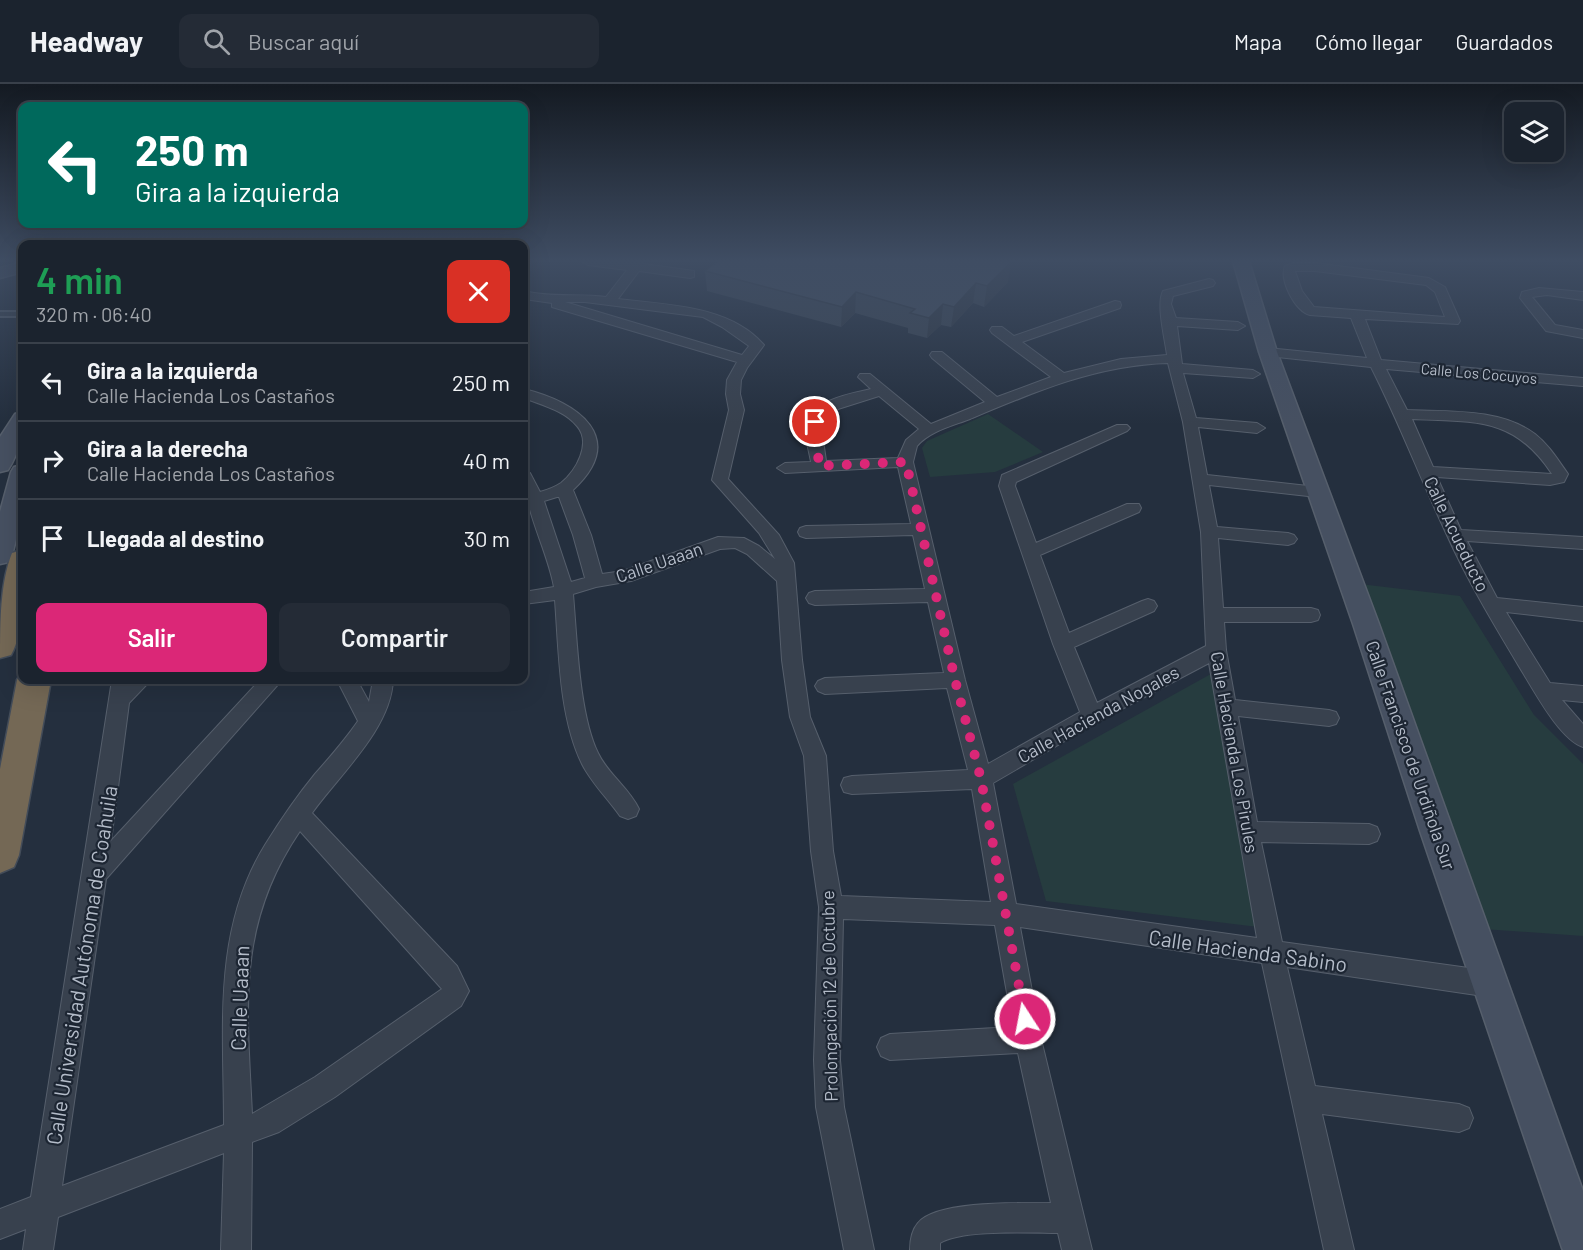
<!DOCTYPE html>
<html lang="es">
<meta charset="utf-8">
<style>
:root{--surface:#1b232e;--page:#242b36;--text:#f1f3f6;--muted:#a0a4aa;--line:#39404a;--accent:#db2777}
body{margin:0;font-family:Barlow,sans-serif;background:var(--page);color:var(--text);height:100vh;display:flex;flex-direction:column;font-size:22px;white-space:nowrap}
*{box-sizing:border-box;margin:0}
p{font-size:20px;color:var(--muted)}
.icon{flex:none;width:33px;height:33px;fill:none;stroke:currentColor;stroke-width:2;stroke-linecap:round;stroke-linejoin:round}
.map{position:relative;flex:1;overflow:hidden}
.sheet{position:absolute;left:18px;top:156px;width:510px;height:444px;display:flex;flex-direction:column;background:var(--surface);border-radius:12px;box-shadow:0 6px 24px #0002,0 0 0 2px var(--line)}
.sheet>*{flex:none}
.top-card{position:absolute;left:18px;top:18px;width:510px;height:126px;border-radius:12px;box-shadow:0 6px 24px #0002,0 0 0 2px var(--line);background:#00695c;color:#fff;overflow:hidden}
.tools{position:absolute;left:1504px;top:18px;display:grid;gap:12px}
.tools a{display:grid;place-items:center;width:60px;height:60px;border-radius:12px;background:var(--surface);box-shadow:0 6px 24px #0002,0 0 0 2px var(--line);font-size:30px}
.pin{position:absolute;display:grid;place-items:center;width:51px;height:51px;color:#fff;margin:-26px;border:3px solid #fff;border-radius:50%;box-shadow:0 2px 6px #0007}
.me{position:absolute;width:66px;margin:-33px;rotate:349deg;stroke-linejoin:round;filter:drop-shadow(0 0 4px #0008)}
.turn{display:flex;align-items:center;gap:21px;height:126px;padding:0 18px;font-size:27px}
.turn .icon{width:78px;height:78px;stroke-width:2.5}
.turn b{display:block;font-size:42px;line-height:51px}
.round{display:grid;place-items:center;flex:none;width:63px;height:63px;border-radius:12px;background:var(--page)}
.head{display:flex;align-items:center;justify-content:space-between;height:102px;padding:0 18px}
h1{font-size:36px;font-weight:600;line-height:45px;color:#1e9e55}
.cta{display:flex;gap:12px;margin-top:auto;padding:12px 18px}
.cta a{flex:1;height:69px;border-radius:12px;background:var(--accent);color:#fff;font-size:24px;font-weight:600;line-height:69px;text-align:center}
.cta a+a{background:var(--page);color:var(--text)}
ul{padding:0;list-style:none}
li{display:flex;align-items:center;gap:18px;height:78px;padding:0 18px;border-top:2px solid var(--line)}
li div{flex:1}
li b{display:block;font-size:22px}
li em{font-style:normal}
header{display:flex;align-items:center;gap:36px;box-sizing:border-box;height:84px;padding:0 30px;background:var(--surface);border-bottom:2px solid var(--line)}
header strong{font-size:28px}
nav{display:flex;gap:33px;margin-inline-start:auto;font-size:21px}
.search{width:420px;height:54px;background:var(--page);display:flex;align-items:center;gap:15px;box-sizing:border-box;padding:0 21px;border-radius:12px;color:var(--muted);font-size:22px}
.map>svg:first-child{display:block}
.green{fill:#263c3f}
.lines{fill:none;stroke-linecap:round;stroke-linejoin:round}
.lane-casing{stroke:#565f6c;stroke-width:4}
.street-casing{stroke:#565f6c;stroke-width:2}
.secondary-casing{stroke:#565f6c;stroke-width:3}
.highway-casing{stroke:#434c59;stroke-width:3}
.lane{fill:#38414e;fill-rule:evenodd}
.street{fill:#38414e;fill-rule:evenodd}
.secondary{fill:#465061;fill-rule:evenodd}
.highway{fill:#746855;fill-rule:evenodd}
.wall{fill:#3b4654}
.shaded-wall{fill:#303945}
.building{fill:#455162;stroke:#303945;stroke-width:1.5}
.route{stroke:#db2777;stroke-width:10;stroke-dasharray:0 18}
.labels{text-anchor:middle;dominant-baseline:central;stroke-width:4.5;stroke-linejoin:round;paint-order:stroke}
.far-street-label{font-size:15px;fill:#b4bcc9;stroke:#1d2633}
.street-label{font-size:18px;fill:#b4bcc9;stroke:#1d2633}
.near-street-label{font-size:21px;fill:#b4bcc9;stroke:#1d2633}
</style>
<header>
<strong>Headway</strong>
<div class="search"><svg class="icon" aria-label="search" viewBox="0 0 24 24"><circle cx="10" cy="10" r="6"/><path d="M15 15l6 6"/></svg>Buscar aquí</div>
<nav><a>Mapa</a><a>Cómo llegar</a><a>Guardados</a></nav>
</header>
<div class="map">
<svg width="1583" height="1166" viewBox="0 0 1583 1166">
<rect width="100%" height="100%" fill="#242f3e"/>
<g class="green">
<polygon points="988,330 1043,368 995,388 930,393 922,364 927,357"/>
<polygon points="1360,500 1460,512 1534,631 1583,680 1583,852 1483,845"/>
<polygon points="1218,586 1258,843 1046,817 1013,700"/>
</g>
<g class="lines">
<defs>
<rect id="lane" x="0" y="228" width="22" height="4"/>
<g id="street">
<path d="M582 177H646L644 180 694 187V193L690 194 639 187 618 215C666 221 730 221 764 261L747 284 741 296 740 310 744 326 728 395 779 451 794 479 802 576 810 633 826 672 833 767 841 812 991 818 972 705 852 710 844 708 841 701 844 694 852 692 968 686 947 604 825 610 818 607 815 602 818 597 825 594 944 589 928 518 815 521 809 519 806 514 809 509 815 507 925 505 913 451 806 454 800 452 798 448 800 444 806 442 911 440 898 383 785 389 777 384 785 379 811 378C809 366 804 352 807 340 814 315 850 310 871 305L858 293 860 290H870L931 340 985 318 932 274 930 271 932 268H942L997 313 1051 293 992 249 990 246 992 243H1002L1014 252 1115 217 1120 218 1121 221 1120 224 1022 258 1064 289 1121 275 1167 271C1165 255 1156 220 1163 207L1209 195 1213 196 1215 199 1213 202 1173 212 1171 220 1176 234 1238 238 1245 242 1238 246 1177 242 1182 280 1253 286 1260 290 1253 294 1183 289 1196 334 1257 339 1265 344 1257 349 1198 343 1207 391 1317 403 1323 404 1325 408 1323 412 1317 413 1209 401 1217 443 1288 449 1294 451 1297 455 1294 459 1288 461 1218 454 1223 524H1311L1318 526 1320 531 1318 536 1311 538H1224L1226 566 1235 616 1329 626 1336 628 1339 634 1336 640 1329 642 1238 632 1257 738 1369 740 1377 743 1380 750 1377 757 1369 760 1261 758 1282 858 1490 887 1499 891 1503 900 1499 909 1490 913 1287 883 1315 1002 1459 1020 1469 1024 1473 1034 1469 1044 1459 1048 1322 1030 1354 1166H1324L1262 879 1020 843 1041 955 1092 1166H1062L1058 1149C1031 1149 962 1145 940 1159V1166H910C910 1157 912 1146 918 1139 936 1116 1023 1119 1051 1119L1018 969 890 976 881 972 877 963 881 954 890 950 1013 943 995 841 843 835 840 976 844 1023 874 1166H844L816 1023 814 976 819 823 811 767 804 672 790 633 782 576 777 497 747 470 735 464 720 465 631 497 596 503 573 510C577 555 579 630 598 669 608 690 629 704 639 725L636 732 628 735 620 732C608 715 591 698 582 680 559 633 559 568 555 516L524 520V508L554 503C547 465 524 427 524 388L530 389 540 408C547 406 555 403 561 399 576 387 592 359 577 342 564 326 541 321 524 314V305C578 318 629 354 573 406L591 451 602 490 623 487 718 453 744 454 759 462 775 475 759 449 712 396 729 326 726 310 727 296 737 278 552 223V219L524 215V207C551 214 579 209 606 213L627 186 588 181ZM565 218H585L703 233 722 243 749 262 742 271ZM1168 279 1183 338 1201 448 1206 562 1097 619 1074 563 1154 527 1157 522 1154 517 1148 515 1142 517 1069 549 1040 471 1139 428 1141 424 1139 420H1127L1036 459 1015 402 1016 398 1127 347 1130 344 1127 341H1117L1002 391 999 402 1053 560 1080 628 988 680 965 596 913 378 917 362C930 347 952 342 970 335 1034 308 1097 281 1168 279ZM879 312 919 345 906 356 898 374 826 377 822 349 825 334 838 325ZM557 413H559L573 451 585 494 571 498 544 417ZM1209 579 1257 854 1016 820 993 699 1099 637Z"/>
<path d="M1294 179H1315L1429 194 1445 203 1460 237 1458 240 1365 235 1381 276 1583 294V302L1386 285 1407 326C1449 328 1500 324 1535 350 1549 361 1558 376 1568 390L1564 398 1550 401 1437 393 1461 446 1583 453V465L1467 457 1497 514 1583 523V537L1506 528 1550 599 1583 602V618L1562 616 1583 640V663C1560 655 1536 610 1523 589 1496 544 1468 498 1446 449 1420 394 1399 338 1371 283L1268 272 1261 268 1268 264 1367 274 1351 234 1310 231C1295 227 1279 196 1285 182ZM1295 187H1315L1426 201 1435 208 1445 233 1314 223 1302 207ZM1412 335C1474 338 1514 332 1552 390L1433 383Z"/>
<polygon points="1539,204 1583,208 1583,216 1547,211 1532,213 1555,241 1583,246 1583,254 1546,247 1520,214 1522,208"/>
<path d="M112 596H151L129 619 111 757 260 596H282L106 795 62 1102 224 1041C224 945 212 847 265 761 280 737 297 712 315 690 330 673 345 656 358 637L337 596H357L369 618 373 596H393C391 645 339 691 312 729L457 882 469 907 461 922 335 1013 279 1048 252 1058 251 1166H221L224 1069 58 1133 53 1166H23L26 1145 0 1155V1125L31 1113ZM300 747 442 905 315 993 252 1030C247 923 236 841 300 747Z"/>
</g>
<g id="secondary">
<polygon points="1233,177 1249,177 1277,268 1379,540 1583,1107 1583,1166 1563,1166 1562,1164 1420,747 1353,540 1259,268"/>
<polygon points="22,178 22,188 0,194 0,184"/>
<path d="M22 328C24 347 19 369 8 386L0 388V353L15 330Z"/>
<polygon points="22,381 22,430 12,472 9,478 0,480 0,428 11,388 14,383"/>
</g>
<g id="highway">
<path d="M22 466C25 496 26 544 11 571L0 574C0 540 0 499 12 469Z"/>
<polygon points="22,587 22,596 51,596 19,771 14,783 0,789 0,685 17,596"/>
</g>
</defs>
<use href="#lane" class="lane-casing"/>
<use href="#street" class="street-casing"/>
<use href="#secondary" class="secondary-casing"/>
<use href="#highway" class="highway-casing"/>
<use href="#lane" class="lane"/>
<use href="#street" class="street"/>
<use href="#secondary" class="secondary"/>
<use href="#highway" class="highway"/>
</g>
<polygon class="wall" points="705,187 1008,198 984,223 973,219 951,243 941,241 927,254 908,249 908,244 855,229 841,243 707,207"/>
<g class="shaded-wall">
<polygon points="1011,178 1008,198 984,223 987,202"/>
<polygon points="976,199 973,219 951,243 954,223"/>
<polygon points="856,208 855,229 841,243 842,223"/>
<polygon points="943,220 941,241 927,254 929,234"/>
</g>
<polygon class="building" points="718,177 1008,177 1011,178 987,202 976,199 954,223 943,220 929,234 910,229 915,225 856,208 842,223 705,187"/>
<linearGradient id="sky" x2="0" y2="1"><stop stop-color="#141a22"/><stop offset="0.52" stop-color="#3f4d63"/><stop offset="1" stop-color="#3f4d63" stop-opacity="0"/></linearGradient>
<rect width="1583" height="340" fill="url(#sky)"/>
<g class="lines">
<polyline class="route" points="815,338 819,382 906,378 955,596 981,695 1025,935"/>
</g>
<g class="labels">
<g class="far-street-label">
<text transform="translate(1479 289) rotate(5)">Calle Los Cocuyos</text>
</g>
<g class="street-label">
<text transform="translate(1457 450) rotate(64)">Calle Acueducto</text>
<text transform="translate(659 478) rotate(-19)">Calle Uaaan</text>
<text transform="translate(1098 630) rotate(-29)">Calle Hacienda Nogales</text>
<text transform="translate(1235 668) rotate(80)">Calle Hacienda Los Pirules</text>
<text transform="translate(1411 671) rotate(71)">Calle Francisco de Urdiñola Sur</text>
<text transform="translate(829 912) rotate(-91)">Prolongación 12 de Octubre</text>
</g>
<g class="near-street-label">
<text transform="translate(1248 866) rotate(8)">Calle Hacienda Sabino</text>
<text transform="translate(81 881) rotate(-81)">Calle Universidad Autónoma de Coahuila</text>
<text transform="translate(239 914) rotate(-88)">Calle Uaaan</text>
</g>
</g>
</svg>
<div class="tools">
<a><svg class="icon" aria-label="layers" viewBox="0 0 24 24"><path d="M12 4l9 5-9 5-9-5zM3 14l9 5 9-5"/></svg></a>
</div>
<div class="pin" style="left:815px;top:338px;background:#d93025"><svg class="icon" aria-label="arrive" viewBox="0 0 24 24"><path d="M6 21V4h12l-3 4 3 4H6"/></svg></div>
<svg class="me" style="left:1025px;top:935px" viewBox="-20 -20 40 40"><circle r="17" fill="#db2777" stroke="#fff" stroke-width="3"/><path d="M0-11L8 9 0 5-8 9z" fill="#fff"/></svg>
<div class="top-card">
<div class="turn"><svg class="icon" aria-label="left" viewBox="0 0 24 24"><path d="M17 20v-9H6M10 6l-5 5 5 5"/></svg><div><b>250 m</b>Gira a la izquierda</div></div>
</div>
<section class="sheet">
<div class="head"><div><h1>4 min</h1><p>320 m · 06:40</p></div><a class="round" style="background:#d93025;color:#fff"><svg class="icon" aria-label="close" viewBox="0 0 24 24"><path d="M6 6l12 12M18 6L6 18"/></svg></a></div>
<ul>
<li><svg class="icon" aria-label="left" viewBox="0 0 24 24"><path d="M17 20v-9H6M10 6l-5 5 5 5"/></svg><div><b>Gira a la izquierda</b><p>Calle Hacienda Los Castaños</p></div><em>250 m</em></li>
<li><svg class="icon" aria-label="right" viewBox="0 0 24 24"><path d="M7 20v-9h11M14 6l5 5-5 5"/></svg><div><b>Gira a la derecha</b><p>Calle Hacienda Los Castaños</p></div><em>40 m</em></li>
<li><svg class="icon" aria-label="arrive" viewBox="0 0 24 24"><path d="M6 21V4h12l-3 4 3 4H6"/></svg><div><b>Llegada al destino</b></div><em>30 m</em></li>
</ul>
<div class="cta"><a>Salir</a><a>Compartir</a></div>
</section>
</div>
